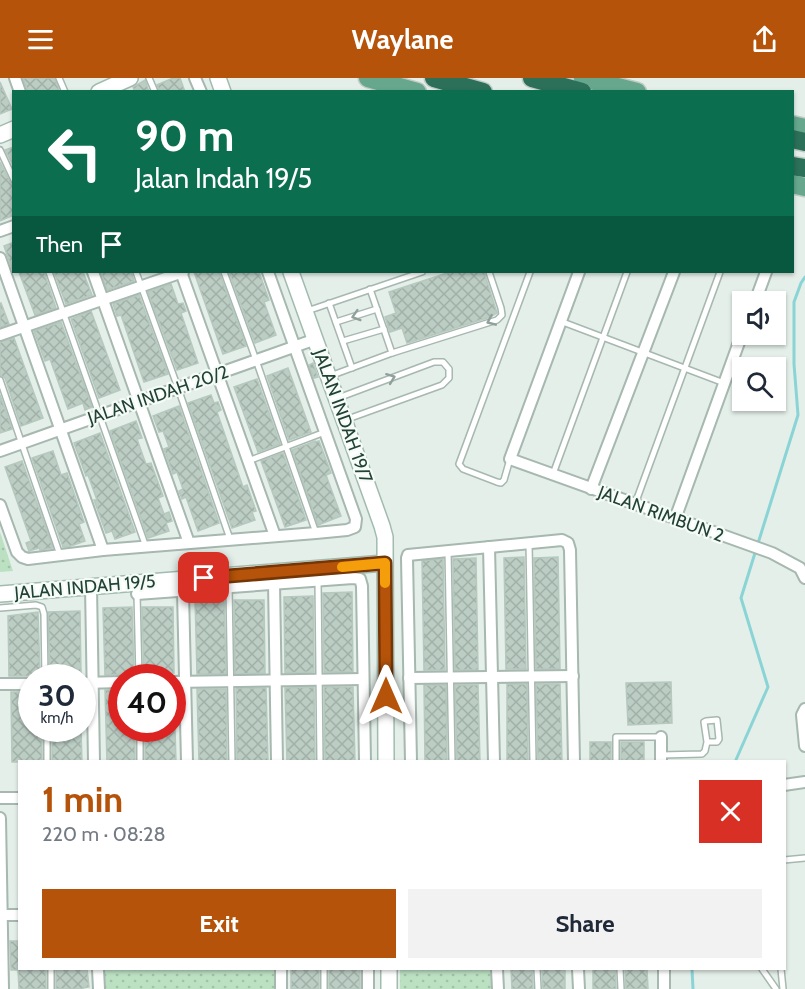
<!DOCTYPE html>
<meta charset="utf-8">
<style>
:root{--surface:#fff;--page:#f2f2f3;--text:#1f2937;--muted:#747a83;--accent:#b45309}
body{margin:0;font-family:Cabin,sans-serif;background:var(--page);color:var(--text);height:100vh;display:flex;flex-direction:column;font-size:22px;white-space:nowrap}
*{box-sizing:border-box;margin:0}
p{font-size:20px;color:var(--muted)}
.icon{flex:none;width:33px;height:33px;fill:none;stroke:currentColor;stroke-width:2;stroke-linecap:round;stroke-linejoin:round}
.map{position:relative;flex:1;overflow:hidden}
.drawer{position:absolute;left:18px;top:682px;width:768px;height:210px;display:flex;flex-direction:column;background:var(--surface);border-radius:0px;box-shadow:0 2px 4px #0004}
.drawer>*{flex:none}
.guide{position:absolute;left:12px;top:12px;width:782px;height:183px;border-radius:0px;box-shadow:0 2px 4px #0004;background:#0b6e4f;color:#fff;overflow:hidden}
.fabs{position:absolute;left:732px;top:213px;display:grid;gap:12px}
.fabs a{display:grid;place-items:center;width:54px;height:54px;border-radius:0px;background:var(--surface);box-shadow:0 2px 4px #0004;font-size:30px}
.speed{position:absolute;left:18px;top:586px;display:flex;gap:12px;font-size:30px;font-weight:700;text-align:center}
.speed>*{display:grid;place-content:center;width:78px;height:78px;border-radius:50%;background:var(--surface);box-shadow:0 2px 4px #0004;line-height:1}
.speed small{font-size:15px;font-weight:400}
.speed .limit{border:9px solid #d22;background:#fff;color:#111}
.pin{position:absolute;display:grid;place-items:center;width:51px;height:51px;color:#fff;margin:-26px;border-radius:12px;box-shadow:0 3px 9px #0006}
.me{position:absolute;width:66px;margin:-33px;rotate:0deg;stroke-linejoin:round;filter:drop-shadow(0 0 4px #0008)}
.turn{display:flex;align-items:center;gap:21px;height:126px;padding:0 24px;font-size:27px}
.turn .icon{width:78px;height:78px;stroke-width:2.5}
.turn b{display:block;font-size:42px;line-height:51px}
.then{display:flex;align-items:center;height:57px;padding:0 24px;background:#0003;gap:12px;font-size:22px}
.round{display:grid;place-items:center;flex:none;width:63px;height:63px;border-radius:0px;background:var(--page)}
.headline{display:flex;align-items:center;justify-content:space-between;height:102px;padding:0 24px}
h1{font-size:36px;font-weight:700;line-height:45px;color:var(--accent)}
.button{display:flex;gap:12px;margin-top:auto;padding:12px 24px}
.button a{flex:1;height:69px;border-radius:0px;background:var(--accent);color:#fff;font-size:24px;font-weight:700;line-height:69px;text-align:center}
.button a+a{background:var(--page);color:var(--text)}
header{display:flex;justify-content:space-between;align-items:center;height:78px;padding:0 24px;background:var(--accent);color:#fff;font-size:27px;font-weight:700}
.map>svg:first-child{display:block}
.green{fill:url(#green-dots)}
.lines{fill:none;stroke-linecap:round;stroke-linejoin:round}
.stream{stroke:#8ad4d6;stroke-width:3}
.building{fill:url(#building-cross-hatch);stroke:#b6c9bf;stroke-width:1.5}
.lane-casing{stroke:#a6b8af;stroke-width:8}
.street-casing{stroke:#a6b8af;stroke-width:14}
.secondary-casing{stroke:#a2bbaf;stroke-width:18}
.primary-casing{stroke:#c1cac6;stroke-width:21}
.highway-casing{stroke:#c1cac6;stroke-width:21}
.lane{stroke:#fff;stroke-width:5}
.street{stroke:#fff;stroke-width:10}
.secondary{stroke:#fff;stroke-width:15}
.primary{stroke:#66a78e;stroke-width:18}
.highway{stroke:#2c705a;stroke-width:18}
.oneway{stroke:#90a09a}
.route-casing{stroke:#753606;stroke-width:15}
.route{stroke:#b45309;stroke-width:10}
.slow{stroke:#f59e0b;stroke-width:10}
.labels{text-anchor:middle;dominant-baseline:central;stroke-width:4.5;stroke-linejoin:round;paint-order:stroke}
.street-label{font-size:18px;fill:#224235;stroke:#f5fbf7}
</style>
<header><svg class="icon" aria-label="menu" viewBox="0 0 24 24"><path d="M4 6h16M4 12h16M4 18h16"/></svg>Waylane<svg class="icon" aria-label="share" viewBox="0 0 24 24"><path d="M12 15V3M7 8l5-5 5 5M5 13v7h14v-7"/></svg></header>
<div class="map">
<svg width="805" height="911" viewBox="0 0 805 911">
<defs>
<pattern id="green-dots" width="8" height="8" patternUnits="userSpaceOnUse" patternTransform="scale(1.5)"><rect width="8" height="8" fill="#bce1c2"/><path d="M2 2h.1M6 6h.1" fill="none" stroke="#a1c2a7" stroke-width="1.8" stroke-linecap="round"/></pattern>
<pattern id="building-cross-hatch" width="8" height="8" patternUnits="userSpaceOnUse" patternTransform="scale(1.5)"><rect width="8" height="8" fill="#bccdc4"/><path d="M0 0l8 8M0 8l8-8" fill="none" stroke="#a1b1a9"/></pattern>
</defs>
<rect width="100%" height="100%" fill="#e4efe9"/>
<g class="green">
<polygon points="0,454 13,493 0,494"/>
<polygon points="104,891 276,891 277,911 105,911"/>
<polygon points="400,891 491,891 492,911 400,911"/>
</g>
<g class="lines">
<g class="stream">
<polyline points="735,684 768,609 741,520 798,337 794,286 794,224 801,205 805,199"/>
<polyline points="692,891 693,911"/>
</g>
</g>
<g class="building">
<polygon points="23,0 54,0 59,11 53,14 28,14"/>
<polygon points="173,0 180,0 185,14 160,14 157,7"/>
<polygon points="145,2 149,14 135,14 133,9"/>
<polygon points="0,4 12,31 0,36"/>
<polygon points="14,69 14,89 5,72"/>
<polygon points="0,84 10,104 14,107 14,137 0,143"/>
<polygon points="14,164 14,191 12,191 4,168"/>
<polygon points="19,194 44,194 56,230 35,237"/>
<polygon points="54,194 83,194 92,217 66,226"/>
<polygon points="101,194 131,194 134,203 107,212"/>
<polygon points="194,194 219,194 246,268 223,276"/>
<polygon points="229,194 259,194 269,222 264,224 276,257 255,265"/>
<polygon points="450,194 484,194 497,235 490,239 407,265 402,250 390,254 385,239 396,235 389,214"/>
<polygon points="171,206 178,226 183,225 186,233 181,235 198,285 177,292 148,214"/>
<polygon points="139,217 168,296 144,304 121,237 117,238 113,226"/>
<polygon points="0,225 1,225 9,246 0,249"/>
<polygon points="91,233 120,312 99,320 71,241"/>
<polygon points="61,244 92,329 85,332 83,325 68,331 50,281 45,283 34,253"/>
<polygon points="14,260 43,340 21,348 5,300 0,297 0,264"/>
<polygon points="313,285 318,299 314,300 309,287"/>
<polygon points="288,290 311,354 289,362 267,298"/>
<polygon points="257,301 280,366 258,374 234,309"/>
<polygon points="0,317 12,351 0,355"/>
<polygon points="211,317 214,325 218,324 221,332 217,334 243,409 247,407 256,433 252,434 255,442 232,450 188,325"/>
<polygon points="179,328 219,445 198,453 186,419 182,421 179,413 183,411 177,394 173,396 164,371 169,369 163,353 159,354 153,338"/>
<polygon points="136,343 142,360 137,361 143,378 146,386 151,385 163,418 158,420 164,436 169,434 172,443 166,445 169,453 148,460 110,353"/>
<polygon points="100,355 135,454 115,461 112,453 106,455 94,422 97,422 88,397 86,398 74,365"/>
<polygon points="315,363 315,364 319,363 331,395 326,397 341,438 318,447 292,372"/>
<polygon points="53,373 61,397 67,395 84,444 79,446 85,463 68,469 63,469 32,380"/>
<polygon points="283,375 306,442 285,449 261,383"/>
<polygon points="22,383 53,470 40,472 39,470 29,473 26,465 31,463 5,389"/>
<polygon points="524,479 526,591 506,591 504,480"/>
<polygon points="558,479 560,591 536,591 534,480"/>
<polygon points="476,480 478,592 455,592 453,481"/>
<polygon points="439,481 443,481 445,592 424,592 422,483"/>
<polygon points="352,514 353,594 324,594 323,515"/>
<polygon points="313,518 314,594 285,595 284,519"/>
<polygon points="195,519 224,519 226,596 197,596"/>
<polygon points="234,522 264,522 265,595 235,596"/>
<polygon points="132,529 134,596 105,597 103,530"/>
<polygon points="142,529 173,529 174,595 144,596"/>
<polygon points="80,533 81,596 50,597 48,534"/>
<polygon points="38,534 40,598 9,598 8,538"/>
<polygon points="671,604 672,645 628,647 626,605"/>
<polygon points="507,606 527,606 528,684 507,684"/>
<polygon points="536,606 560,606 562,684 538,684"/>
<polygon points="424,607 446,607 447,684 425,684"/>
<polygon points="455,607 478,607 480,684 457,684"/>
<polygon points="314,609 315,684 287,684 285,610"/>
<polygon points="324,609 353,609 355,684 325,684"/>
<polygon points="236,610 266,610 268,684 237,684"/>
<polygon points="197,611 226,611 227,684 199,684"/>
<polygon points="105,612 122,612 122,651 135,651 135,684 107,684"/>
<polygon points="11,614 32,614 32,651 42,651 42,684 12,684"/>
<polygon points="52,651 81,651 82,684 52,684"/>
<polygon points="145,651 175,651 176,684 145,684"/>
<rect x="590" y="664" width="21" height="20"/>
<rect x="621" y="664" width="23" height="20"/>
<polygon points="10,863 20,863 20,891 46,891 46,911 19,911 18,892 11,892"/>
<polygon points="56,891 87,891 89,909 83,910 83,911 56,911"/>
<rect x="291" y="891" width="28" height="20"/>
<rect x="329" y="891" width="31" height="20"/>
<polygon points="511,891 532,891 533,911 512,911"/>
<polygon points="542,891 565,891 565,911 543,911"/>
<polygon points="593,891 615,891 616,911 593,911"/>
<polygon points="625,891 647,891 648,911 626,911"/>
</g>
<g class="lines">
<defs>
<g id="lane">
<polyline points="59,0 65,14"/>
<polyline points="149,0 155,14"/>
<polyline points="0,72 14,102"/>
<polyline points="49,194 146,469"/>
<polyline points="136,194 178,310 230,461"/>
<polyline points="224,194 256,282 316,455"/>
<polyline points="370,211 392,275"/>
<polyline points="329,225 352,290"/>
<polyline points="307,233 422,194"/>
<polyline points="560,243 724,305"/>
<polyline points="336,244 377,231"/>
<polyline points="343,263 384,251"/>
<polyline points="330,298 392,275 497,242 502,237 501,230 489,194"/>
<polyline points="0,302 60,477"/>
<polyline points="338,320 434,284 443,284 449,291 449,300 442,307 345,342"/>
<polyline points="510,381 504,402 501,405 497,404 463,391 459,386 530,194"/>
<polyline points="248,383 325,354"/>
<polyline points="553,396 627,194"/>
<polyline points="635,426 720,194"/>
<polyline points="529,465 533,684"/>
<polyline points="448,473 452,684"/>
<polyline points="318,503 320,684"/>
<polyline points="229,510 232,684"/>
<polyline points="137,516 139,600"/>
<polyline points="0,530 36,527 42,529 44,536 45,600"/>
<polyline points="47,651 47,684"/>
<polyline points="140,651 140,684"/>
<polyline points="661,677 702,676 705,673 707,664 717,664 719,661 717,642 706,643 704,644 707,664"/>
<polyline points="616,684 616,659 661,659"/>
<polyline points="784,782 805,780"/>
<polyline points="51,891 51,911"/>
<polyline points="324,891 324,911"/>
<polyline points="537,891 538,911"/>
<polyline points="620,891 621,911"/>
<polyline points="762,891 776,911"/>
<polyline points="781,891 783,911"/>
</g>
<g id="street">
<polyline points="15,0 20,14"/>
<polyline points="195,0 201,14"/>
<polyline points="0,153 14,148"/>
<polyline points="0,180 103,472"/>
<polyline points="93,194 189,465"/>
<polyline points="181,194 275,458"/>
<polyline points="579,194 510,381 772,475 800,490 805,500"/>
<polyline points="755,224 766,194"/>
<polyline points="0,257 183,194"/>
<polyline points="0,373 316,261"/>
<polyline points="591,411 674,194"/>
<polyline points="0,427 17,474 22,479 28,481 103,472 316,455 347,452 355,449 356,441 268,194"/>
<polyline points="675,441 742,256"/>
<polyline points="489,469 494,684"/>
<polyline points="274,505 277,684"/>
<polyline points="91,509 94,684"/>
<polyline points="183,514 187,684"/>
<polyline points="137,516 353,500 360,501 362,508 365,684"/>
<polyline points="409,600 573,598"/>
<polyline points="172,604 363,601"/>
<polyline points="82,605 122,604"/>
<polyline points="0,606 32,606"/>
<polyline points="805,631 802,637 805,668"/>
<polyline points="661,659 661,684"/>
<polyline points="411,684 407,480 408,477 562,462 568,465 570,472 574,684"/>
<polyline points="784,707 805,704"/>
<polyline points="0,720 20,720"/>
<polyline points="0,740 3,911"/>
<polyline points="0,837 20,837"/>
<polyline points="98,891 99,911"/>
<polyline points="281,891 281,911"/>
<polyline points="368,891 368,911"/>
<polyline points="497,891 498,911"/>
<polyline points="578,891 579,911"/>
<polyline points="664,891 664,911"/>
</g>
<g id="secondary">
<polyline points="218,0 223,14"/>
<polyline points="99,14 130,0"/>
<polyline points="0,57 14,51"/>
<polyline points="291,194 382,448 385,459 386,684"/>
<polyline points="0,516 385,485"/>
<polyline points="389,891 389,911"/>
</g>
<g id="primary">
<polyline points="368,0 417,14"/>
<polyline points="583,0 637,14"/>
<polyline points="792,47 805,50"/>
<polyline points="792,106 805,109"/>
</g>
<g id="highway">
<polyline points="434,0 483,14"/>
<polyline points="532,0 582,14"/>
<polyline points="792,61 805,64"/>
<polyline points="792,88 805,90"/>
</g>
</defs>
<use href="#lane" class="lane-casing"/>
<use href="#street" class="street-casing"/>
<use href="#secondary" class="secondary-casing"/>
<use href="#primary" class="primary-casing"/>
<use href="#highway" class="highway-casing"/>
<use href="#lane" class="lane"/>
<use href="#street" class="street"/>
<use href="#secondary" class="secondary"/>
<use href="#primary" class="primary"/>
<use href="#highway" class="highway"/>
</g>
<defs><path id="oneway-chevron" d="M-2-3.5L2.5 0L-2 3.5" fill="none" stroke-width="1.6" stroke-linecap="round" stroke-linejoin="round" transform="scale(1.5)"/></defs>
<g class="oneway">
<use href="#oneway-chevron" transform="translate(356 238) rotate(163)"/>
<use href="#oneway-chevron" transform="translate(491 243) rotate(157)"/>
<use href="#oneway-chevron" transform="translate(391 300) rotate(-21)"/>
</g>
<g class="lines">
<defs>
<polyline id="route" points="204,500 385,485 386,618"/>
</defs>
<use href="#route" class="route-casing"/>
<use href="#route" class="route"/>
<polyline class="slow" points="342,489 385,485 385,505"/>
</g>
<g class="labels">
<g class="street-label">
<text transform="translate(158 317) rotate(-19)">JALAN INDAH 20/2</text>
<text transform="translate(343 338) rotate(70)">JALAN INDAH 19/7</text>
<text transform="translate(661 436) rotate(20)">JALAN RIMBUN 2</text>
<text transform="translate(85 509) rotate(-5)">JALAN INDAH 19/5</text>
</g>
</g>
</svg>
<div class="fabs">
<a><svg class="icon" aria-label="sound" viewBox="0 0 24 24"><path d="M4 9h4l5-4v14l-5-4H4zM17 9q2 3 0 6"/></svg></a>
<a><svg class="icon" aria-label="search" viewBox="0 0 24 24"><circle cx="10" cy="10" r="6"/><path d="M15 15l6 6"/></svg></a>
</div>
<div class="speed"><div>30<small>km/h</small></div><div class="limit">40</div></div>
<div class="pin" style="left:204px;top:500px;background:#d93025"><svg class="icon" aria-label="arrive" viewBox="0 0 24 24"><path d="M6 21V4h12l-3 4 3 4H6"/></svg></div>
<svg class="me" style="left:386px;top:618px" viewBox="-20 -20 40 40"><path d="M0-17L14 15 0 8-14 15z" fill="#b45309" stroke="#fff" stroke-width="4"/></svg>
<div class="guide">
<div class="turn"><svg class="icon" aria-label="left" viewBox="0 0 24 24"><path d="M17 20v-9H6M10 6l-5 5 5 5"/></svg><div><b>90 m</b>Jalan Indah 19/5</div></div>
<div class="then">Then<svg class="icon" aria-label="arrive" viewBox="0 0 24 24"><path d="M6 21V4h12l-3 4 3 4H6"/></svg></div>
</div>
<section class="drawer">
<div class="headline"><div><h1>1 min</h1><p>220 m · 08:28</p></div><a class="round" style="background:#d93025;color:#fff"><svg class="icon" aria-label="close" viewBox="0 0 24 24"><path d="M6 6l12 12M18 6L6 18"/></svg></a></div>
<div class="button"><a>Exit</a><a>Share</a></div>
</section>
</div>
